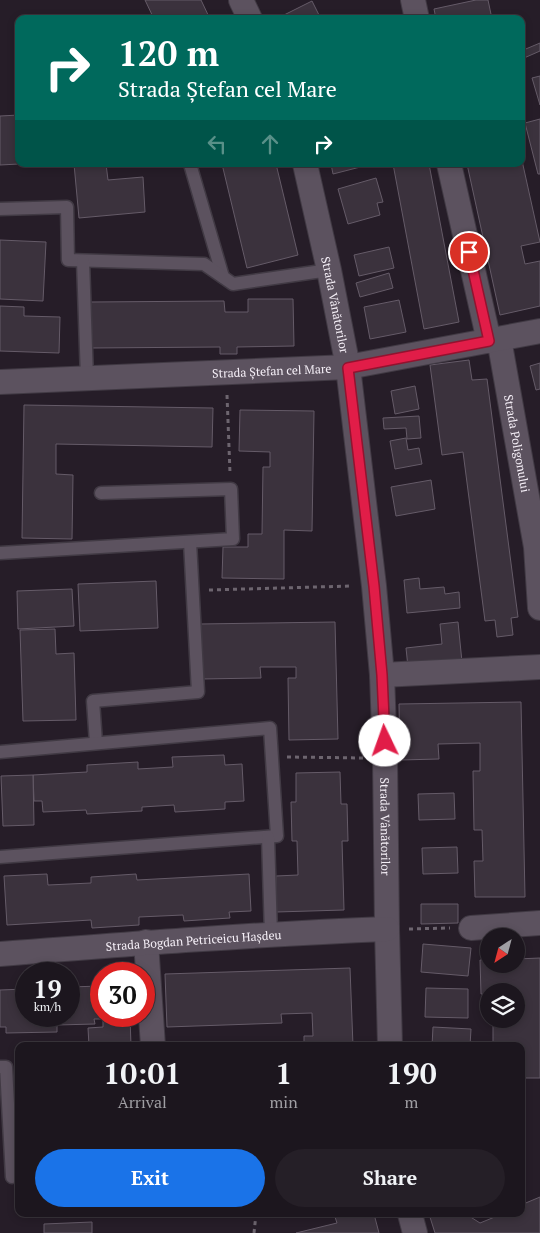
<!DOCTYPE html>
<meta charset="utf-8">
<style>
:root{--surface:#1c161e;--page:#251f27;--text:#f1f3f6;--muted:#a09fa4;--line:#3a353c;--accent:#1a73e8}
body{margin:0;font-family:"PT Serif",serif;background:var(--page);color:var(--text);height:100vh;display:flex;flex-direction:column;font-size:19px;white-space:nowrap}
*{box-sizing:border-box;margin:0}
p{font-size:16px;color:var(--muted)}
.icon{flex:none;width:28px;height:28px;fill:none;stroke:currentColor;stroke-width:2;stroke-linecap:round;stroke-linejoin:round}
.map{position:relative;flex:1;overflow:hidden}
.details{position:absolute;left:15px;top:1042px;width:510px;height:175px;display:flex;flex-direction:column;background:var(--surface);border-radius:10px;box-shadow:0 2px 8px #0003,0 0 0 1px var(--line)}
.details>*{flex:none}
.top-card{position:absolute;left:15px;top:15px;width:510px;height:152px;border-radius:10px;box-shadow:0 2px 8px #0003,0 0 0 1px var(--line);background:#00695c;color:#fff;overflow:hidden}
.needle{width:32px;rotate:216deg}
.tools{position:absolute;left:480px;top:928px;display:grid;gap:10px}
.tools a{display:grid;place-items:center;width:45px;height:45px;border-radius:50%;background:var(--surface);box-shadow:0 2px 8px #0003,0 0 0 1px var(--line);font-size:25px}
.speed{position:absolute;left:15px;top:962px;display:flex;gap:10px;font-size:25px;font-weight:700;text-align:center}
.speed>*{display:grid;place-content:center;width:65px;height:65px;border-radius:50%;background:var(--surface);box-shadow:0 2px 8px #0003,0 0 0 1px var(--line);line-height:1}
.speed small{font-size:12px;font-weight:400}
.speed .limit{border:8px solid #d22;background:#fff;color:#111}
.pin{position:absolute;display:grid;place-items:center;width:42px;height:42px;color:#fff;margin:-21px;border:2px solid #fff;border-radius:50%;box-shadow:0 1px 5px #0007}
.me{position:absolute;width:55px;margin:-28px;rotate:357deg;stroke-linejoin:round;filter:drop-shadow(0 0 4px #0008)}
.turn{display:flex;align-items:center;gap:18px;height:105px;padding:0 20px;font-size:22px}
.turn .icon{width:65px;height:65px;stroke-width:2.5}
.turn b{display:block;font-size:35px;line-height:42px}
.lanes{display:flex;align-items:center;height:48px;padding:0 20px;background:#0003;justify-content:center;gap:25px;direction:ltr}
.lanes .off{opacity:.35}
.eta{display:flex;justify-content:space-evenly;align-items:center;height:85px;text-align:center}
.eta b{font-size:30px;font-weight:600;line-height:35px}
.action{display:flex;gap:10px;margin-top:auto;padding:10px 20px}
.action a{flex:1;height:58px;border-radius:30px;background:var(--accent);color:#fff;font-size:20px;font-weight:600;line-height:58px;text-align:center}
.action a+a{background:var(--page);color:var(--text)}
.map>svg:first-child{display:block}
.building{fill:#3b323d;stroke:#655b68}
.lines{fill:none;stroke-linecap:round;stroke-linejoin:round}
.service-casing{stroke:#413a44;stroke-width:15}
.minor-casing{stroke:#413a44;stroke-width:26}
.path{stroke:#6d656f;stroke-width:3;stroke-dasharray:4 4;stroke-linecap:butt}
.service{stroke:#5c525f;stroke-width:12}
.minor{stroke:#5c525f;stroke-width:24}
.route-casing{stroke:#92132f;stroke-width:12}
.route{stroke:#e11d48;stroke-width:9}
.labels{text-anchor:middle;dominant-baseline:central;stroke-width:4;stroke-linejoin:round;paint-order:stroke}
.street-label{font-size:12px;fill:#f5eff7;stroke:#0c090d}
</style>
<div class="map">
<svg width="540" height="1233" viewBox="0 0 540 1233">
<rect width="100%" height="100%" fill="#261d28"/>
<g class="building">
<polygon points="145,0 201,0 210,19 154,19"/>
<polygon points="476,0 488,0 492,19 436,19 434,9"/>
<polygon points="312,1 321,19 284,19 282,16"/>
<polygon points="540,43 540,51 524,58 521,51"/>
<polygon points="540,76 540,105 532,78"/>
<polygon points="19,115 19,164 0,165 0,116"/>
<polygon points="540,119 540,174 538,174 525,123"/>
<polygon points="521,156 540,242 521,246 525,264 540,261 540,306 500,315 467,164 521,164"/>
<polygon points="74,164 106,164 108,180 143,177 145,212 79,218"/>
<polygon points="222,164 276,164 298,255 247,268"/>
<polygon points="331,164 372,164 333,174"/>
<polygon points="393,164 429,164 459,322 424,329"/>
<polygon points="376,178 383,202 377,203 380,215 348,224 338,189"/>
<polygon points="0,240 46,242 43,301 0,299"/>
<polygon points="389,247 394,268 359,276 354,255"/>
<polygon points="389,273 393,288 360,297 356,283"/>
<polygon points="248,299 293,299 294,346 237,347 237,354 220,354 220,347 91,348 90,302 224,301 225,312 248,312"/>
<polygon points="399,300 406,332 370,339 364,307"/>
<polygon points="0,306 24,307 24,316 60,317 59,353 0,351"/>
<polygon points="469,360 472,380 487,379 518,617 511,618 513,635 497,637 495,620 485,621 463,452 442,455 430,365"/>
<polygon points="540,363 540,389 536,390 530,366"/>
<polygon points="415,386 419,409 395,414 391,391"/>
<polygon points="24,405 213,408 212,447 56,444 56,474 73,475 72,539 22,538"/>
<polygon points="240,410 314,411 312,531 284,530 284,579 222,578 223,547 248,547 248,534 262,534 263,467 270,467 270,452 239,451"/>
<polygon points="419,416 421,438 407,439 406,428 384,429 383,418"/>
<polygon points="406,438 408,450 419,448 422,464 395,469 390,441"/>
<polygon points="431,480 435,509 396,516 391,487"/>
<polygon points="419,578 420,589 444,587 445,594 459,592 460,608 407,613 404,580"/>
<polygon points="156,581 158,628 80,631 78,584"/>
<polygon points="72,589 74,626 18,629 17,591"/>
<polygon points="335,622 338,739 289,740 288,678 296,678 296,667 260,667 261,678 201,679 200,624"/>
<polygon points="458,622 462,662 408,667 406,648 442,644 440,624"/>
<polygon points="55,629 56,654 74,653 76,720 23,721 20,630"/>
<polygon points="521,702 525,897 475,897 474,861 483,861 482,830 474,830 473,771 480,771 480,743 438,744 439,759 400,760 399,704"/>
<polygon points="224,755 225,765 242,764 244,801 225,802 225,809 175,812 174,805 142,807 142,811 87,814 86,810 43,812 42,801 34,801 33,775 87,772 87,765 138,762 138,769 173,767 172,757"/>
<polygon points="340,772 341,804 347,804 348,841 342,841 344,910 276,912 276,876 298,875 297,841 292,841 291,802 296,802 296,773"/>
<polygon points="33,775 34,825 3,826 1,776"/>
<polygon points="454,793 455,819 419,820 418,794"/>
<polygon points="457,847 458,873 423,874 422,848"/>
<polygon points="47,874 48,885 91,883 91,877 136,874 137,880 249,874 251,911 229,912 230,918 184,921 183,915 139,917 139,925 92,928 91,920 7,925 4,876"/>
<polygon points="421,904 458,904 458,923 421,924"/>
<polygon points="423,944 471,948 468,976 421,972"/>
<polygon points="540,958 540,1078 521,1078 521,1046 493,1046 493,1019 516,1019 516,991 489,991 489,994 481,994 480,960 489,960 489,964 516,964 516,959"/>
<polygon points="350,968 353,1046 304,1046 304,1036 313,1036 312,1013 281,1014 282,1023 167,1027 165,974"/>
<polygon points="101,986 101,1016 130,1016 131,1046 89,1046 88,1028 103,1027 103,1019 94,1019 95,1024 57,1025 57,1032 6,1033 6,1027 0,1027 0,990 26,989 26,1016 69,1016 69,987"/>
<polygon points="426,988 468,989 468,1018 425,1017"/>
<polygon points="433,1027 471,1029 470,1046 432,1046"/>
<polygon points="540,1197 540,1233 435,1233 429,1214 468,1214 469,1216 480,1223 502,1214 521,1214 521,1205"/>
<polygon points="334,1214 374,1214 379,1233 296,1233 337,1223"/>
<polygon points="92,1222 92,1233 44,1233 44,1224"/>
</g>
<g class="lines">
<defs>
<g id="service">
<polyline points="190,164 223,277"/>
<polyline points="0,209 67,207 68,260 204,264 233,284 329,270"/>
<polyline points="83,261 87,378"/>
<polyline points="0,553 233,539 231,489 101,493"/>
<polyline points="96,743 93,701 198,692 190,542"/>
<polyline points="0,752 270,728 277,836 0,857"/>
<polyline points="268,837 271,935"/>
<polyline points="0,1067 6,1067 12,1177"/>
</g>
<g id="minor">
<polyline points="241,0 250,19"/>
<polyline points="413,0 417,19"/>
<path id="s1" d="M305 164 329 270 348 367 374 586 382 675 385 758 387 929 390 1046"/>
<polyline points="449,164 489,341"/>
<path id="s2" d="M499 339 536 547 540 608"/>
<path id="s3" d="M0 382 348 367 540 331"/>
<polyline points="382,675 540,667"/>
<polyline points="471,928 540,923"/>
<polyline points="146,942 153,1046"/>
<path id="s4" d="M0 954C129 944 258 934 387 929"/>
<polyline points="410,1214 415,1233"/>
</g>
</defs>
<use href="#service" class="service-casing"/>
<use href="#minor" class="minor-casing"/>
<g class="path">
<polyline points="227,395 230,473"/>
<polyline points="209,590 352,586"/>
<polyline points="287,757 364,758"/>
<polyline points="409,929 450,928"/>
<polyline points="254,1233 256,1214"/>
</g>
<use href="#service" class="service"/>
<use href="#minor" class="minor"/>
</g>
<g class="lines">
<defs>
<polyline id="route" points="385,741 382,675 374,586 348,368 489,341 469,252"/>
</defs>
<use href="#route" class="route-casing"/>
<use href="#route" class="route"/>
</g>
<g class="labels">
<g class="street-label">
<text stroke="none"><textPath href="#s1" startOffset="144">Strada Vânătorilor</textPath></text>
<text stroke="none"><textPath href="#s3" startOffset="272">Strada Ștefan cel Mare</textPath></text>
<text stroke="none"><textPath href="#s2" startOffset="106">Strada Poligonului</textPath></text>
<text stroke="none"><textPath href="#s1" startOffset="669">Strada Vânătorilor</textPath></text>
<text stroke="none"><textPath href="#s4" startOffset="194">Strada Bogdan Petriceicu Hașdeu</textPath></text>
</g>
</g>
</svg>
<div class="tools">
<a><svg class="needle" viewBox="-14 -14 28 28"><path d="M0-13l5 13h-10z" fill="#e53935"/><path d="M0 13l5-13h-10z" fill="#a09fa4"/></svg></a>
<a><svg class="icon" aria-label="layers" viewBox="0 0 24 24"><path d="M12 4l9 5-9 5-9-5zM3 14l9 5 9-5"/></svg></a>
</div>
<div class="speed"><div>19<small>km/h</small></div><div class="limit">30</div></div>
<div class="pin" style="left:469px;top:252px;background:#d93025"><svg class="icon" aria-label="arrive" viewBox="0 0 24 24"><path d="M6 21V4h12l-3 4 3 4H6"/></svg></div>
<svg class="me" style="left:385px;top:741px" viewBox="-20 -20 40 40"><circle r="19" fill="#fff"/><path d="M0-13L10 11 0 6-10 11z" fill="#e11d48"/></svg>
<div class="top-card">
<div class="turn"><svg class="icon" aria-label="right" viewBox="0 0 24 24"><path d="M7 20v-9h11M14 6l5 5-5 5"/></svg><div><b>120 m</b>Strada Ștefan cel Mare</div></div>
<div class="lanes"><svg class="icon off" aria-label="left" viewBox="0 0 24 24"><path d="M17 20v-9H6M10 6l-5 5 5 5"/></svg><svg class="icon off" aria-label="ahead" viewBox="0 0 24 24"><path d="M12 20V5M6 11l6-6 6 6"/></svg><svg class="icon" aria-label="right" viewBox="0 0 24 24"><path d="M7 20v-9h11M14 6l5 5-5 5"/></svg></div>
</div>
<section class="details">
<div class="eta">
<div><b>10:01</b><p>Arrival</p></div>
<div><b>1</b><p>min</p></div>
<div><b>190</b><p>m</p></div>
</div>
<div class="action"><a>Exit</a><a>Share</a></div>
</section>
</div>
